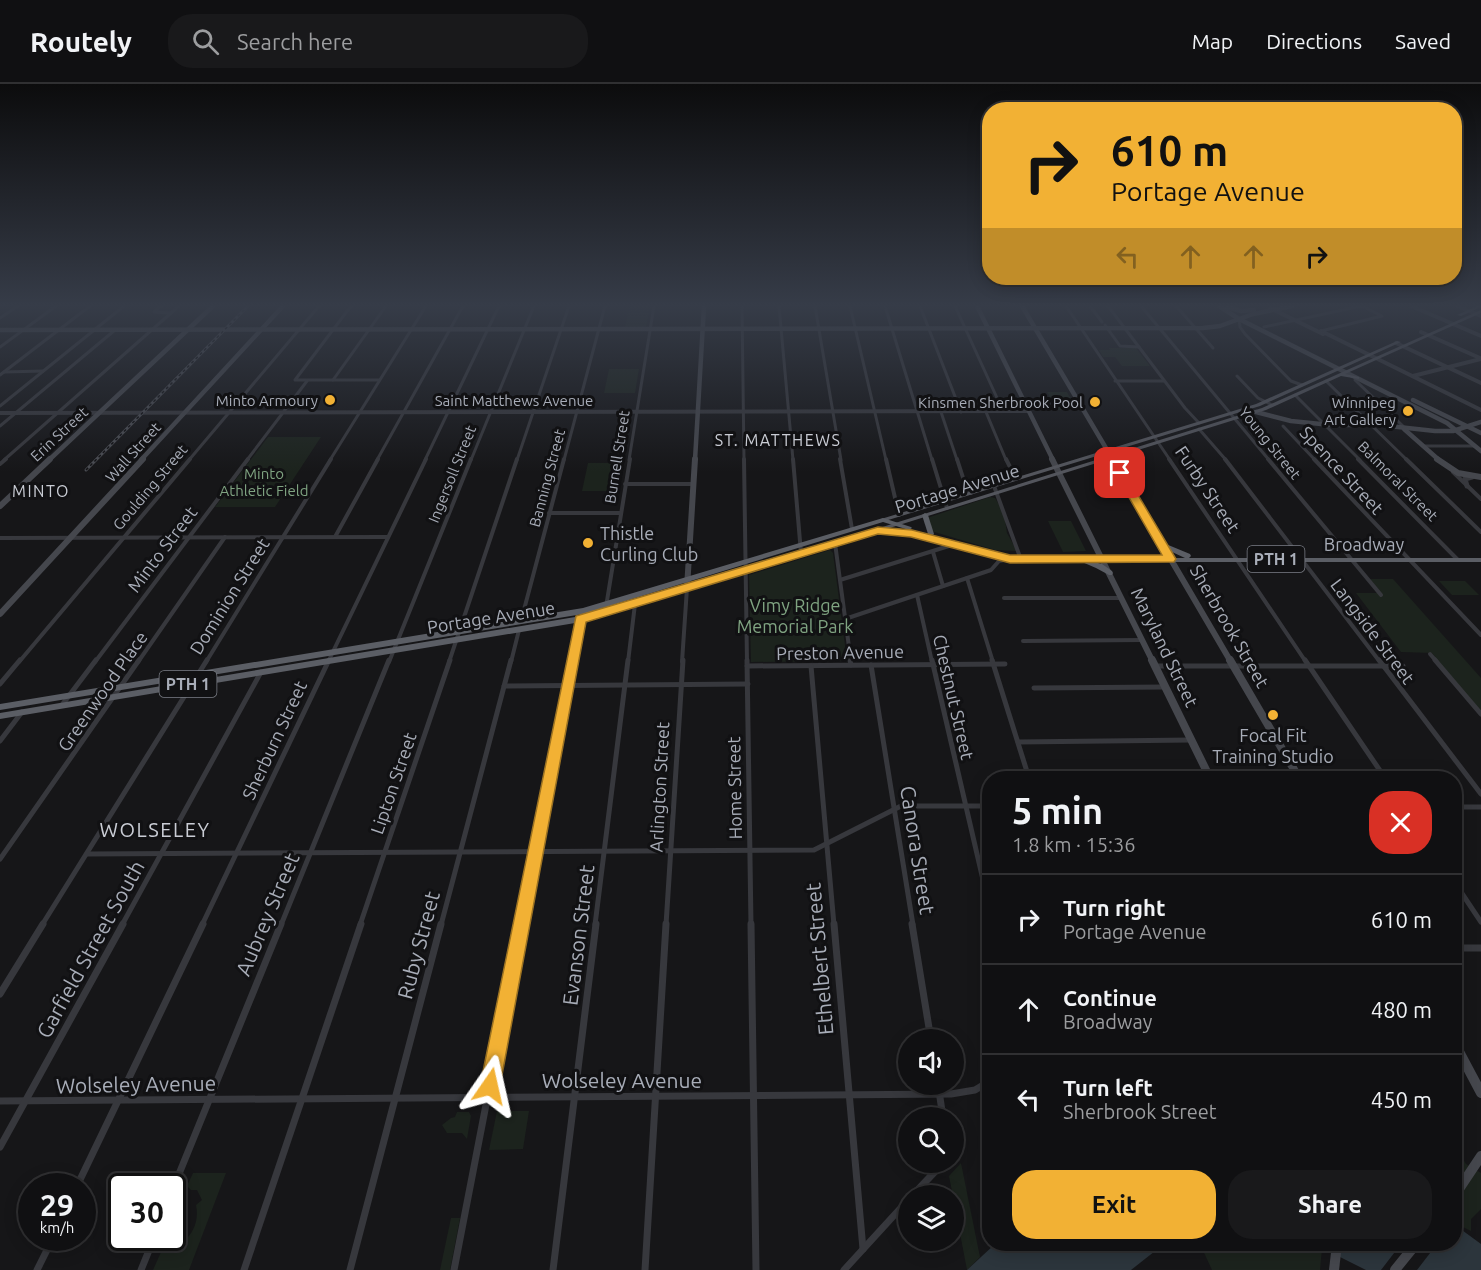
<!DOCTYPE html>
<meta charset="utf-8">
<style>
:root{--surface:#101012;--page:#19191b;--text:#f1f3f6;--muted:#9c9d9f;--line:#303032;--accent:#f2b134}
body{margin:0;font-family:Ubuntu,sans-serif;background:var(--page);color:var(--text);height:100vh;display:flex;flex-direction:column;font-size:22px;white-space:nowrap}
*{box-sizing:border-box;margin:0}
p{font-size:20px;color:var(--muted)}
.icon{flex:none;width:33px;height:33px;fill:none;stroke:currentColor;stroke-width:2;stroke-linecap:round;stroke-linejoin:round}
.map{position:relative;flex:1;overflow:hidden}
.side{position:absolute;left:982px;top:687px;width:480px;height:480px;display:flex;flex-direction:column;background:var(--surface);border-radius:24px;box-shadow:0 3px 15px #0003,0 0 0 2px var(--line)}
.side>*{flex:none}
.banner{position:absolute;left:982px;top:18px;width:480px;height:183px;border-radius:24px;box-shadow:0 3px 15px #0003,0 0 0 2px var(--line);background:#f2b134;color:#111;overflow:hidden}
.buttons{position:absolute;left:898px;top:945px;display:grid;gap:12px}
.buttons a{display:grid;place-items:center;width:66px;height:66px;border-radius:50%;background:var(--surface);box-shadow:0 3px 15px #0003,0 0 0 2px var(--line);font-size:30px}
.speed{position:absolute;left:18px;top:1089px;display:flex;gap:12px;font-size:30px;font-weight:700;text-align:center}
.speed>*{display:grid;place-content:center;width:78px;height:78px;border-radius:50%;background:var(--surface);box-shadow:0 3px 15px #0003,0 0 0 2px var(--line);line-height:1}
.speed small{font-size:15px;font-weight:400}
.speed .limit{border:3px solid #111;border-radius:9px;background:#fff;color:#111}
.pin{position:absolute;display:grid;place-items:center;width:51px;height:51px;color:#fff;margin:-26px;border-radius:12px;box-shadow:0 3px 9px #0006}
.me{position:absolute;width:66px;margin:-33px;rotate:11deg;stroke-linejoin:round;filter:drop-shadow(0 0 4px #0008)}
.turn{display:flex;align-items:center;gap:21px;height:126px;padding:0 30px;font-size:27px}
.turn .icon{width:78px;height:78px;stroke-width:2.5}
.turn b{display:block;font-size:42px;line-height:51px}
.lanes{display:flex;align-items:center;height:57px;padding:0 30px;background:#0003;justify-content:center;gap:30px;direction:ltr}
.lanes .off{opacity:.35}
.round{display:grid;place-items:center;flex:none;width:63px;height:63px;border-radius:24px;background:var(--page)}
.headline{display:flex;align-items:center;justify-content:space-between;height:102px;padding:0 30px}
h1{font-size:36px;font-weight:700;line-height:45px}
.primary-button{display:flex;gap:12px;margin-top:auto;padding:12px 30px}
.primary-button a{flex:1;height:69px;border-radius:24px;background:var(--accent);color:#111;font-size:24px;font-weight:700;line-height:69px;text-align:center}
.primary-button a+a{background:var(--page);color:var(--text)}
ul{padding:0;list-style:none}
li{display:flex;align-items:center;gap:18px;height:90px;padding:0 30px;border-top:2px solid var(--line)}
li div{flex:1}
li b{display:block;font-size:22px}
li em{font-style:normal}
header{display:flex;align-items:center;gap:36px;box-sizing:border-box;height:84px;padding:0 30px;background:var(--surface);border-bottom:2px solid var(--line)}
header strong{font-size:28px}
nav{display:flex;gap:33px;margin-inline-start:auto;font-size:21px}
.search{width:420px;height:54px;background:var(--page);display:flex;align-items:center;gap:15px;box-sizing:border-box;padding:0 21px;border-radius:24px;color:var(--muted);font-size:22px}
.map>svg:first-child{display:block}
.green{fill:#1c231d}
.water{fill:#2c353c}
.pier{fill:#161618}
.lines{fill:none;stroke-linecap:round;stroke-linejoin:round}
.minor-far3{stroke:#37383d;stroke-width:3}
.minor-far2{stroke:#37383d;stroke-width:4}
.minor-far1{stroke:#37383d;stroke-width:5}
.minor{stroke:#37383d;stroke-width:7}
.tertiary-far1{stroke:#37383d;stroke-width:4}
.tertiary{stroke:#37383d;stroke-width:5}
.secondary-far3{stroke:#45474d;stroke-width:4.5}
.secondary-far2{stroke:#45474d;stroke-width:6}
.secondary-far1{stroke:#45474d;stroke-width:8}
.secondary{stroke:#45474d;stroke-width:10}
.primary{fill:#53555c;fill-rule:evenodd}
.trunk{fill:#5b5e65;fill-rule:evenodd}
.rail-casing{stroke:#4a4c52;stroke-width:3}
.rail{stroke:#111113;stroke-width:1.5;stroke-dasharray:3;stroke-linecap:butt}
.route{fill:#f2b134;stroke:#9d7322;stroke-width:1.5}
.poi-dot{fill:#f2b134;stroke:#111113;stroke-width:2}
.labels{text-anchor:middle;dominant-baseline:central;stroke-width:6;stroke-linejoin:round;paint-order:stroke}
.far-poi-label{font-size:15px;fill:#a8adb8;stroke:#111113;text-anchor:end}
.far-street-label{font-size:15px;fill:#a8adb8;stroke:#111113}
.far-park-label{font-size:15px;fill:#7fa381;stroke:#111113}
.far-neighbourhood-label{font-size:16px;letter-spacing:1.5px;fill:#c9ccd4;stroke:#111113}
.shield{fill:#111113;stroke:#7b7e86;stroke-width:1.5}
.shield-label{font-size:16px;font-weight:bold;fill:#a8adb8}
.street-label{font-size:18px;fill:#a8adb8;stroke:#111113}
.poi-label{font-size:18px;fill:#a8adb8;stroke:#111113;text-anchor:start}
.park-label{font-size:18px;fill:#7fa381;stroke:#111113}
.neighbourhood-label{font-size:20px;letter-spacing:1.5px;fill:#c9ccd4;stroke:#111113}
.near-street-label{font-size:21px;fill:#a8adb8;stroke:#111113}
</style>
<header>
<strong>Routely</strong>
<div class="search"><svg class="icon" aria-label="search" viewBox="0 0 24 24"><circle cx="10" cy="10" r="6"/><path d="M15 15l6 6"/></svg>Search here</div>
<nav><a>Map</a><a>Directions</a><a>Saved</a></nav>
</header>
<div class="map">
<svg width="1481" height="1186" viewBox="0 0 1481 1186">
<rect width="100%" height="100%" fill="#161618"/>
<g class="green">
<polygon points="633,222 650,222 646,243 625,243 629,224"/>
<polygon points="1109,264 1136,264 1150,282 1122,282 1115,273 1103,273 1099,266 1110,266"/>
<polygon points="609,285 639,285 635,309 604,309"/>
<polygon points="1047,308 1067,308 1077,326 1057,326"/>
<polygon points="268,353 321,353 275,423 215,423"/>
<polygon points="588,379 622,379 618,407 582,407"/>
<polygon points="990,413 995,414 1004,429 1007,449 1017,467 995,466 931,447 927,434"/>
<polygon points="1048,437 1071,437 1086,467 1063,468"/>
<polygon points="830,466 833,469 847,577 751,578 749,491"/>
<polygon points="1370,495 1393,495 1481,594 1481,629 1432,569 1401,568 1356,509 1381,509"/>
<polygon points="1439,497 1465,497 1479,511 1452,511"/>
<polygon points="497,1027 529,1027 523,1065 489,1066"/>
<polygon points="457,1028 469,1028 471,1032 467,1055 462,1049 447,1049 442,1041 451,1034 455,1033"/>
<polygon points="1455,1061 1466,1080 1481,1089 1481,1125 1471,1135 1471,1147 1455,1139"/>
<polygon points="961,1079 980,1173 967,1186 949,1092"/>
<path d="M193 1089H226L189 1186H153L161 1168C184 1164 201 1145 196 1121L202 1116 197 1106H191L187 1102Z"/>
<path d="M178 1112 184 1121 187 1139C183 1149 176 1154 166 1156L162 1154H172L173 1120Z"/>
<polygon points="451,1134 460,1134 450,1186 440,1186"/>
<polygon points="1200,1160 1298,1160 1322,1164 1320,1186 1212,1186"/>
</g>
<g class="water">
<polygon points="1455,1141 1481,1160 1481,1186 1366,1186 1322,1164 1298,1160 1455,1160"/>
<polygon points="995,1160 1164,1160 1131,1186 967,1186"/>
</g>
<polygon class="pier" points="1401,1160 1437,1160 1417,1186 1381,1186"/>
<g class="lines">
<g class="minor-far3">
<polyline points="161,222 154,228 170,229"/>
<polyline points="351,222 295,296 379,296"/>
<polyline points="742,222 744,376"/>
<polyline points="779,222 793,376"/>
<polyline points="815,222 841,376"/>
<polyline points="850,222 886,376"/>
<polyline points="885,222 932,376"/>
<polyline points="920,222 961,328"/>
<polyline points="955,222 1003,327"/>
<polyline points="1066,222 1170,376"/>
<polyline points="1090,222 1102,238"/>
<polyline points="1108,222 1185,324 1199,339"/>
<polyline points="1141,222 1269,376"/>
<polyline points="1176,222 1213,264"/>
<polyline points="0,234 18,222"/>
<polyline points="1239,235 1240,243 1245,250 1291,297 1302,301"/>
<polyline points="1105,241 1120,262 1139,263"/>
<polyline points="1264,243 1361,222"/>
<polyline points="1321,247 1382,232 1362,222"/>
<polyline points="0,263 56,222"/>
<polyline points="4,288 43,287"/>
<polyline points="0,291 90,222"/>
<polyline points="1237,292 1258,314 1272,321"/>
<polyline points="1357,294 1355,296 1405,344"/>
<polyline points="333,296 386,222"/>
<polyline points="1115,297 1164,297"/>
<polyline points="1326,297 1407,376"/>
<polyline points="1295,311 1360,376"/>
<polyline points="0,322 124,222"/>
<polyline points="941,328 957,376"/>
<polyline points="986,328 1006,376"/>
<polyline points="0,342 115,246"/>
<polyline points="1283,342 1315,376"/>
<polyline points="1199,345 1226,376"/>
<polyline points="1425,362 1475,362"/>
<polyline points="4,376 179,222"/>
<polyline points="189,376 319,222"/>
<polyline points="247,376 307,297"/>
<polyline points="330,376 426,222"/>
<polyline points="377,376 463,222"/>
<polyline points="425,376 499,222"/>
<polyline points="471,376 534,222"/>
<polyline points="517,376 569,222"/>
<polyline points="564,376 605,222"/>
<polyline points="629,376 654,222"/>
</g>
<g class="minor-far2">
<polyline points="744,375 747,578"/>
<polyline points="793,375 801,469"/>
<polyline points="840,375 852,445"/>
<polyline points="886,375 899,431"/>
<polyline points="932,375 947,424"/>
<polyline points="957,375 967,406 971,409"/>
<polyline points="1006,375 1016,395"/>
<polyline points="1169,375 1306,578"/>
<polyline points="1225,375 1380,578"/>
<polyline points="1268,375 1381,511"/>
<polyline points="1314,375 1481,551"/>
<polyline points="1358,375 1458,476"/>
<polyline points="1406,375 1481,448"/>
<polyline points="0,380 6,375"/>
<polyline points="1453,388 1481,415"/>
<polyline points="625,400 693,400"/>
<polyline points="994,402 1020,473"/>
<polyline points="549,429 620,429"/>
<polyline points="335,453 378,375"/>
<polyline points="0,454 388,453"/>
<polyline points="835,459 851,578"/>
<polyline points="933,468 943,502"/>
<polyline points="967,494 993,578"/>
<polyline points="840,496 952,461"/>
<polyline points="917,511 932,578"/>
<polyline points="1004,514 1121,514"/>
<polyline points="606,523 630,375"/>
<polyline points="845,535 991,486 999,477 1009,475"/>
<polyline points="521,537 564,375"/>
<polyline points="1023,557 1142,556"/>
<polyline points="1430,570 1437,578"/>
<polyline points="19,578 190,375"/>
<polyline points="95,578 248,375"/>
<polyline points="138,578 225,453"/>
<polyline points="206,578 331,375"/>
<polyline points="328,578 426,375"/>
<polyline points="389,578 471,375"/>
<polyline points="449,578 517,375"/>
<polyline points="511,578 519,546"/>
<polyline points="572,578 580,535"/>
<polyline points="628,578 635,520"/>
<polyline points="682,578 687,504"/>
</g>
<g class="minor-far1">
<polyline points="747,576 751,841"/>
<polyline points="850,576 851,581"/>
<polyline points="932,576 990,826"/>
<polyline points="992,576 1029,694"/>
<polyline points="1305,576 1385,694"/>
<polyline points="1379,576 1481,710"/>
<polyline points="1435,576 1481,630"/>
<polyline points="871,581 913,841"/>
<polyline points="747,582 1005,580"/>
<polyline points="811,582 834,841"/>
<polyline points="1155,582 1403,582"/>
<polyline points="0,600 20,576"/>
<polyline points="504,602 748,600"/>
<polyline points="1034,604 1165,603"/>
<polyline points="62,621 96,576"/>
<polyline points="0,657 22,628"/>
<polyline points="1018,658 1191,656"/>
<polyline points="1455,723 1481,723"/>
<polyline points="87,770 814,766 901,722 990,722"/>
<polyline points="0,775 139,576"/>
<polyline points="1455,799 1481,838"/>
<polyline points="42,841 207,576"/>
<polyline points="122,841 261,588"/>
<polyline points="202,841 329,576"/>
<polyline points="281,841 389,576"/>
<polyline points="360,841 450,576"/>
<polyline points="441,841 511,576"/>
<polyline points="521,841 572,576"/>
<polyline points="595,841 628,576"/>
<polyline points="666,841 683,576"/>
</g>
<g class="minor">
<polyline points="751,840 756,1186"/>
<polyline points="834,840 863,1165"/>
<polyline points="912,840 931,956"/>
<polyline points="1455,864 1481,864"/>
<polyline points="0,910 43,840"/>
<polyline points="938,1000 943,1034"/>
<polyline points="0,1017 951,1010 975,1006 990,997"/>
<polyline points="0,1063 123,840"/>
<polyline points="77,1102 203,840"/>
<polyline points="172,1107 281,840"/>
<polyline points="912,1112 944,1078"/>
<polyline points="37,1186 53,1154"/>
<polyline points="141,1186 154,1154"/>
<polyline points="244,1186 361,840"/>
<polyline points="350,1186 441,840"/>
<polyline points="454,1186 521,840"/>
<polyline points="553,1186 596,840"/>
<polyline points="645,1186 666,840"/>
<polyline points="844,1186 909,1115"/>
</g>
<g class="tertiary-far1">
<polyline points="1411,222 1481,252"/>
<polyline points="1457,222 1481,232"/>
<polyline points="1270,224 1323,250"/>
<polyline points="1321,247 1481,326"/>
<polyline points="1421,248 1480,274"/>
<polyline points="1396,259 1481,299"/>
<polyline points="1413,292 1481,275"/>
<polyline points="0,329 1029,327"/>
</g>
<polyline class="tertiary" points="1467,402 1465,395 1472,393"/>
<g class="secondary-far3">
<polyline points="977,222 1053,376"/>
<polyline points="1022,222 1113,376"/>
<polyline points="1219,222 1239,235 1447,339 1481,367"/>
<polyline points="1227,223 1241,227 1254,226"/>
<polyline points="0,246 1203,244 1220,242 1253,230 1292,222"/>
<polyline points="1413,316 1481,349"/>
<polyline points="1256,328 1291,337 1331,341 1380,341 1435,347 1453,347 1481,338"/>
<polyline points="1404,345 1439,376"/>
<polyline points="49,376 213,222"/>
<polyline points="141,376 283,222"/>
<polyline points="695,376 704,222"/>
</g>
<g class="secondary-far2">
<polyline points="1052,375 1153,578"/>
<polyline points="1112,375 1231,578"/>
<polyline points="1437,375 1458,389 1481,393"/>
<polyline points="0,422 50,375"/>
<polyline points="687,504 695,375"/>
<polyline points="0,530 143,375"/>
</g>
<g class="secondary-far1">
<polyline points="1152,576 1210,694"/>
<polyline points="1230,576 1299,694"/>
</g>
<g class="secondary">
<polyline points="1455,960 1481,1009"/>
<polyline points="1455,1111 1481,1072"/>
<polyline points="1334,1186 1337,1160"/>
<polyline points="1395,1186 1416,1160"/>
</g>
<g class="primary">
<polygon points="1477,222 1481,222 1481,223 1461,232 1457,231"/>
<polygon points="1481,226 1481,229 1345,290 1359,293 1359,295 1341,292 1266,326 880,447 878,448 875,446 876,445 1262,324"/>
<polygon points="1397,257 1401,258 1260,322 885,437 881,437 880,436 881,435 1256,320"/>
</g>
<g class="trunk">
<polygon points="925,429 928,431 934,450 933,451 929,451 928,450 922,431"/>
<polygon points="883,434 911,443 912,444 909,446 883,438 583,530 0,626 0,620 583,524"/>
<polygon points="878,444 915,449 986,468 1022,474 1185,474 1159,462 1159,458 1161,458 1190,470 1191,472 1189,474 1481,474 1481,478 1094,478 1102,480 1112,487 1113,489 1112,491 1109,491 1096,484 1082,478 1022,478 1004,476 915,453 878,448 587,537 0,635 0,629 587,531"/>
</g>
<defs>
<polyline id="rail" points="86,386 248,222"/>
</defs>
<use href="#rail" class="rail-casing"/>
<use href="#rail" class="rail"/>
</g>
<linearGradient id="sky" x2="0" y2="1"><stop stop-color="#0c0c0d"/><stop offset="0.57" stop-color="#363c48"/><stop offset="1" stop-color="#363c48" stop-opacity="0"/></linearGradient>
<rect width="1481" height="388" fill="url(#sky)"/>
<polygon class="route" points="1120,386 1125,389 1176,475 1174,478 1010,479 911,453 878,450 586,538 500,1002 497,1009 490,1012 483,1009 480,1002 576,532 878,443 912,446 1010,471 1162,471 1115,389"/>
<g class="poi-dot">
<circle cx="330" cy="316" r="6"/>
<circle cx="1095" cy="318" r="6"/>
<circle cx="1408" cy="327" r="6"/>
<circle cx="588" cy="459" r="6"/>
<circle cx="1273" cy="631" r="6"/>
</g>
<g class="labels">
<g class="far-poi-label">
<text x="318" y="316">Minto Armoury</text>
<text x="1083" y="318">Kinsmen Sherbrook Pool</text>
<text x="1396" y="318">Winnipeg<tspan x="1396" dy="17">Art Gallery</tspan></text>
</g>
<g class="far-street-label">
<text x="514" y="316">Saint Matthews Avenue</text>
<text transform="translate(59 350) rotate(-43)">Erin Street</text>
<text transform="translate(1270 359) rotate(51)">Young Street</text>
<text transform="translate(133 368) rotate(-48)">Wall Street</text>
<text transform="translate(617 373) rotate(-81)">Burnell Street</text>
<text transform="translate(452 390) rotate(-68)">Ingersoll Street</text>
<text transform="translate(547 394) rotate(-75)">Banning Street</text>
<text transform="translate(1398 397) rotate(45)">Balmoral Street</text>
<text transform="translate(150 403) rotate(-50)">Goulding Street</text>
</g>
<g class="far-park-label">
<text x="264" y="389">Minto<tspan x="264" dy="17">Athletic Field</tspan></text>
</g>
<g class="far-neighbourhood-label">
<text x="778" y="356">ST. MATTHEWS</text>
<text x="41" y="407">MINTO</text>
</g>
<g class="shield">
<rect x="1247.5" y="462" width="57" height="26" rx="4.5"/>
<rect x="159.5" y="587" width="57" height="26" rx="4.5"/>
</g>
<g class="shield-label">
<text x="1276" y="475">PTH 1</text>
<text x="188" y="600">PTH 1</text>
</g>
<g class="street-label">
<text transform="translate(1342 386) rotate(47)">Spence Street</text>
<text transform="translate(957 404) rotate(-17)">Portage Avenue</text>
<text transform="translate(1208 405) rotate(56)">Furby Street</text>
<text x="1364" y="460">Broadway</text>
<text transform="translate(162 465) rotate(-53)">Minto Street</text>
<text transform="translate(229 512) rotate(-58)">Dominion Street</text>
<text transform="translate(491 533) rotate(-9)">Portage Avenue</text>
<text transform="translate(1230 542) rotate(60)">Sherbrook Street</text>
<text transform="translate(1373 547) rotate(53)">Langside Street</text>
<text transform="translate(1165 563) rotate(64)">Maryland Street</text>
<text transform="translate(840 568) rotate(-1)">Preston Avenue</text>
<text transform="translate(102 607) rotate(-55)">Greenwood Place</text>
<text transform="translate(954 613) rotate(77)">Chestnut Street</text>
<text transform="translate(274 656) rotate(-65)">Sherburn Street</text>
<text transform="translate(393 699) rotate(-71)">Lipton Street</text>
<text transform="translate(659 703) rotate(-87)">Arlington Street</text>
<text transform="translate(734 704) rotate(-91)">Home Street</text>
</g>
<g class="poi-label">
<text x="600" y="449">Thistle<tspan x="600" dy="21">Curling Club</tspan></text>
<text x="1273" y="651" text-anchor="middle">Focal Fit<tspan x="1273" dy="21">Training Studio</tspan></text>
</g>
<g class="park-label">
<text x="795" y="521">Vimy Ridge<tspan x="795" dy="21">Memorial Park</tspan></text>
</g>
<g class="neighbourhood-label">
<text x="155" y="745">WOLSELEY</text>
</g>
<g class="near-street-label">
<text transform="translate(918 766) rotate(81)">Canora Street</text>
<text transform="translate(267 830) rotate(-67)">Aubrey Street</text>
<text transform="translate(578 851) rotate(-83)">Evanson Street</text>
<text transform="translate(418 861) rotate(-75)">Ruby Street</text>
<text transform="translate(90 865) rotate(-61)">Garfield Street South</text>
<text transform="translate(819 875) rotate(-95)">Ethelbert Street</text>
<text x="622" y="996">Wolseley Avenue</text>
<text transform="translate(136 1000) rotate(-1)">Wolseley Avenue</text>
</g>
</g>
</svg>
<div class="buttons">
<a><svg class="icon" aria-label="sound" viewBox="0 0 24 24"><path d="M4 9h4l5-4v14l-5-4H4zM17 9q2 3 0 6"/></svg></a>
<a><svg class="icon" aria-label="search" viewBox="0 0 24 24"><circle cx="10" cy="10" r="6"/><path d="M15 15l6 6"/></svg></a>
<a><svg class="icon" aria-label="layers" viewBox="0 0 24 24"><path d="M12 4l9 5-9 5-9-5zM3 14l9 5 9-5"/></svg></a>
</div>
<div class="speed"><div>29<small>km/h</small></div><div class="limit">30</div></div>
<div class="pin" style="left:1120px;top:389px;background:#d93025"><svg class="icon" aria-label="arrive" viewBox="0 0 24 24"><path d="M6 21V4h12l-3 4 3 4H6"/></svg></div>
<svg class="me" style="left:490px;top:1002px" viewBox="-20 -20 40 40"><path d="M0-17L14 15 0 8-14 15z" fill="#f2b134" stroke="#fff" stroke-width="4"/></svg>
<div class="banner">
<div class="turn"><svg class="icon" aria-label="right" viewBox="0 0 24 24"><path d="M7 20v-9h11M14 6l5 5-5 5"/></svg><div><b>610 m</b>Portage Avenue</div></div>
<div class="lanes"><svg class="icon off" aria-label="left" viewBox="0 0 24 24"><path d="M17 20v-9H6M10 6l-5 5 5 5"/></svg><svg class="icon off" aria-label="ahead" viewBox="0 0 24 24"><path d="M12 20V5M6 11l6-6 6 6"/></svg><svg class="icon off" aria-label="ahead" viewBox="0 0 24 24"><path d="M12 20V5M6 11l6-6 6 6"/></svg><svg class="icon" aria-label="right" viewBox="0 0 24 24"><path d="M7 20v-9h11M14 6l5 5-5 5"/></svg></div>
</div>
<section class="side">
<div class="headline"><div><h1>5 min</h1><p>1.8 km · 15:36</p></div><a class="round" style="background:#d93025;color:#fff"><svg class="icon" aria-label="close" viewBox="0 0 24 24"><path d="M6 6l12 12M18 6L6 18"/></svg></a></div>
<ul>
<li><svg class="icon" aria-label="right" viewBox="0 0 24 24"><path d="M7 20v-9h11M14 6l5 5-5 5"/></svg><div><b>Turn right</b><p>Portage Avenue</p></div><em>610 m</em></li>
<li><svg class="icon" aria-label="ahead" viewBox="0 0 24 24"><path d="M12 20V5M6 11l6-6 6 6"/></svg><div><b>Continue</b><p>Broadway</p></div><em>480 m</em></li>
<li><svg class="icon" aria-label="left" viewBox="0 0 24 24"><path d="M17 20v-9H6M10 6l-5 5 5 5"/></svg><div><b>Turn left</b><p>Sherbrook Street</p></div><em>450 m</em></li>
</ul>
<div class="primary-button"><a>Exit</a><a>Share</a></div>
</section>
</div>
